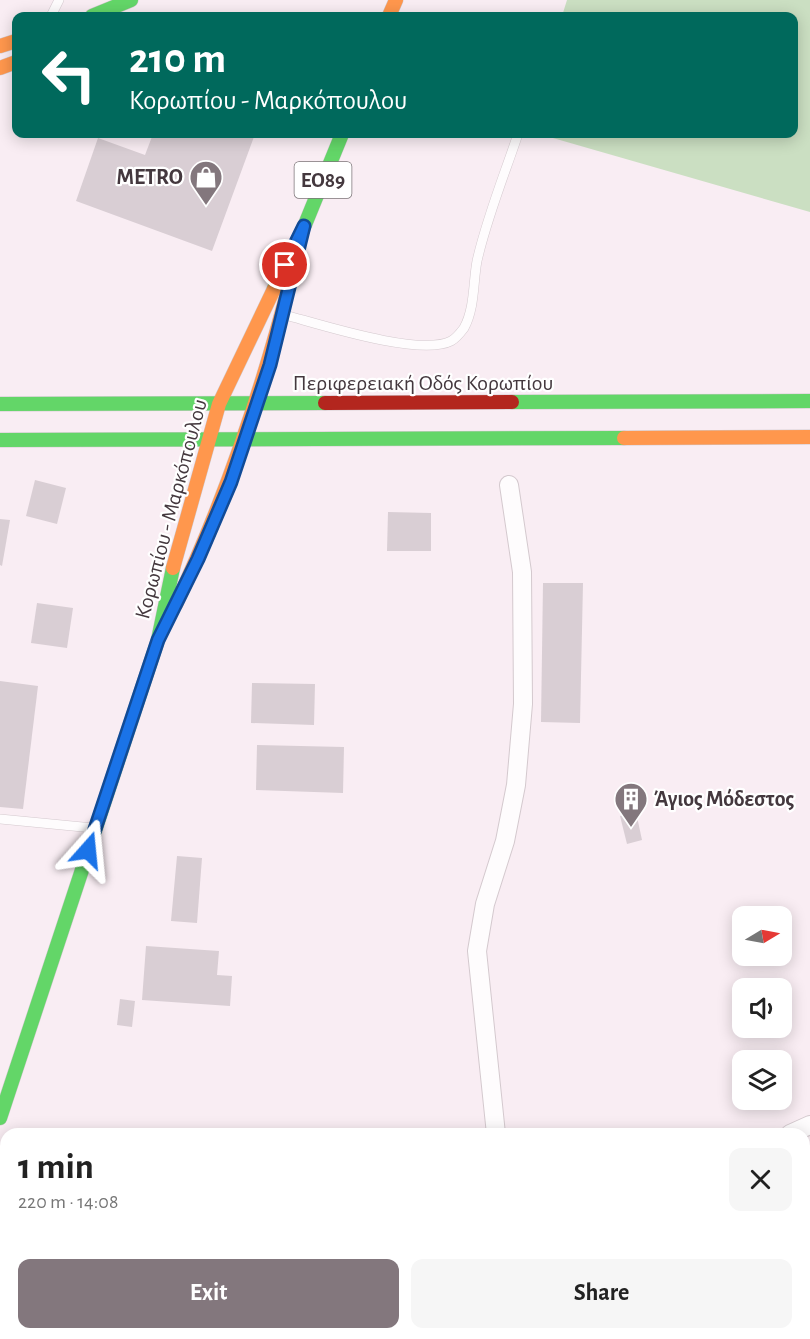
<!DOCTYPE html>
<meta charset="utf-8">
<style>
:root{--surface:#fff;--page:#f6f6f6;--text:#222;--muted:#767676;--accent:#83777d}
body{margin:0;font-family:"Alegreya Sans",sans-serif;background:var(--page);color:var(--text);height:100vh;display:flex;flex-direction:column;font-size:22px;white-space:nowrap}
*{box-sizing:border-box;margin:0}
p{font-size:20px;color:var(--muted)}
.icon{flex:none;width:33px;height:33px;fill:none;stroke:currentColor;stroke-width:2;stroke-linecap:round;stroke-linejoin:round}
.map{position:relative;flex:1;overflow:hidden}
.details{position:absolute;left:0px;top:1128px;width:810px;height:212px;display:flex;flex-direction:column;background:var(--surface);border-radius:18px 18px 0 0;box-shadow:0 3px 15px #0003}
.details>*{flex:none}
.top-card{position:absolute;left:12px;top:12px;width:786px;height:126px;border-radius:12px;box-shadow:0 3px 15px #0003;background:#00695c;color:#fff;overflow:hidden}
.needle{width:39px;rotate:80deg}
.tools{position:absolute;left:732px;top:906px;display:grid;gap:12px}
.tools a{display:grid;place-items:center;width:60px;height:60px;border-radius:12px;background:var(--surface);box-shadow:0 3px 15px #0003;font-size:30px}
.pin{position:absolute;display:grid;place-items:center;width:51px;height:51px;color:#fff;margin:-26px;border:3px solid #fff;border-radius:50%;box-shadow:0 2px 6px #0007}
.me{position:absolute;width:66px;margin:-33px;rotate:18deg;stroke-linejoin:round;filter:drop-shadow(0 0 4px #0008)}
.turn{display:flex;align-items:center;gap:21px;height:126px;padding:0 18px;font-size:27px}
.turn .icon{width:78px;height:78px;stroke-width:2.5}
.turn b{display:block;font-size:42px;line-height:51px}
.round{display:grid;place-items:center;flex:none;width:63px;height:63px;border-radius:12px;background:var(--page)}
.headline{display:flex;align-items:center;justify-content:space-between;height:102px;padding:0 18px}
h1{font-size:36px;font-weight:600;line-height:45px}
.primary-button{display:flex;gap:12px;margin-top:auto;padding:12px 18px}
.primary-button a{flex:1;height:69px;border-radius:12px;background:var(--accent);color:#fff;font-size:24px;font-weight:600;line-height:69px;text-align:center}
.primary-button a+a{background:var(--page);color:var(--text)}
.map>svg:first-child{display:block}
.green{fill:#cbdfc2}
.building{fill:#d9ced4}
.lines{fill:none;stroke-linecap:round;stroke-linejoin:round}
.lane-casing{stroke:#d4c9ce;stroke-width:10}
.street-casing{stroke:#d4c9ce;stroke-width:20}
.fast-casing{stroke:#d0c9cd;stroke-width:15}
.slow-casing{stroke:#d0c9cd;stroke-width:15}
.jam-casing{stroke:#d0c9cd;stroke-width:15}
.lane{stroke:#fefcfd;stroke-width:9}
.street{stroke:#fefcfd;stroke-width:18}
.fast{stroke:#63d668;stroke-width:14}
.slow{stroke:#ff974d;stroke-width:14}
.jam{stroke:#b3261e;stroke-width:14}
.route-casing{stroke:#114b97;stroke-width:15}
.route{stroke:#1a73e8;stroke-width:10}
.labels{text-anchor:middle;dominant-baseline:central;stroke-width:4.5;stroke-linejoin:round;paint-order:stroke}
.shield{fill:#fff;stroke:#7c7478;stroke-width:1.5}
.shield-label{font-size:21px;font-weight:bold;fill:#44383e}
.poi-label{font-size:22px;font-weight:bold;fill:#44383e;stroke:#fff;text-anchor:end}
.street-label{font-size:22px;fill:#44383e;stroke:#fff}
</style>
<div class="map">
<svg width="810" height="1339" viewBox="0 0 810 1339">
<rect width="100%" height="100%" fill="#f9edf3"/>
<polygon class="green" points="567,0 810,0 810,212 539,134 794,134 794,16 562,16"/>
<g class="building">
<polygon points="153,134 255,134 212,251 76,201 98,138 145,155"/>
<polygon points="35,480 66,488 57,524 26,516"/>
<polygon points="388,512 431,513 431,551 387,551"/>
<polygon points="0,519 10,520 2,566 0,565"/>
<polygon points="543,583 583,583 580,723 541,722"/>
<polygon points="37,603 73,608 67,648 31,643"/>
<polygon points="0,681 38,686 23,809 0,807"/>
<polygon points="252,683 315,684 314,725 251,723"/>
<polygon points="257,745 344,747 343,793 256,790"/>
<polygon points="636,812 642,840 627,844 620,816"/>
<polygon points="177,856 202,858 197,923 171,921"/>
<polygon points="146,946 219,951 217,975 232,976 230,1006 142,1000"/>
<polygon points="120,999 135,1001 132,1027 117,1025"/>
<polygon points="5,1215 6,1215 6,1248 0,1247"/>
<polygon points="39,1334 140,1334 139,1339 37,1339"/>
</g>
<g class="lines">
<defs>
<g id="lane">
<polyline points="51,16 59,0"/>
<path d="M285 315C319 324 420 357 451 341 455 339 461 332 464 328 475 308 473 282 477 261 487 217 504 176 518 134"/>
<polyline points="0,819 93,828"/>
</g>
<g id="street">
<polyline points="496,1134 477,951 485,904 505,841 516,785 523,704 522,572 509,485"/>
<polyline points="790,1134 810,1125"/>
<polyline points="515,1334 516,1339"/>
</g>
<g id="fast">
<polyline points="92,16 131,0"/>
<polyline points="274,289 304,227 342,134"/>
<polyline points="512,402 810,401"/>
<polyline points="0,404 325,403"/>
<polyline points="0,440 624,438"/>
<polyline points="0,1118 158,640 173,568"/>
</g>
<g id="slow">
<polyline points="389,16 396,0"/>
<polyline points="0,46 16,41"/>
<polyline points="0,68 16,62"/>
<polyline points="624,438 810,437"/>
<polyline points="173,568 219,404 274,289"/>
<path d="M176 604C226 499 262 391 291 278"/>
</g>
<polyline id="jam" points="325,403 512,402"/>
</defs>
<use href="#lane" class="lane-casing"/>
<use href="#street" class="street-casing"/>
<use href="#fast" class="fast-casing"/>
<use href="#slow" class="slow-casing"/>
<use href="#jam" class="jam-casing"/>
<use href="#lane" class="lane"/>
<use href="#street" class="street"/>
<use href="#fast" class="fast"/>
<use href="#slow" class="slow"/>
<use href="#jam" class="jam"/>
</g>
<g class="lines">
<defs>
<polyline id="route" points="88,850 158,640 198,559 231,482 270,365 304,226 285,265"/>
</defs>
<use href="#route" class="route-casing"/>
<use href="#route" class="route"/>
</g>
<defs>
<symbol id="shop-pin" viewBox="-11 -11 22 30"><path d="M0 17L-7.5 6A9.5 9.5 0 1 1 7.5 6Z" fill="#83777d" stroke="#fff"/><path d="M-5-2.5h2.3a2.7 3.5 0 0 1 5.4 0H5L5.5 6h-11ZM-1.5-2.5h3a1.5 2.3 0 0 0-3 0Z" fill="#fff"/></symbol>
<symbol id="building-pin" viewBox="-11 -11 22 30"><path d="M0 17L-7.5 6A9.5 9.5 0 1 1 7.5 6Z" fill="#83777d" stroke="#fff"/><path d="M-4-6H4V6H1V3H-1V6H-4ZM-2.5-4.3h1.7v1.8h-1.7ZM.8-4.3h1.7v1.8H.8ZM-2.5-1h1.7V.8h-1.7ZM.8-1h1.7V.8H.8Z" fill="#fff"/></symbol>
</defs>
<g fill-rule="evenodd">
<use href="#shop-pin" x="187" y="158" width="38" height="52"/>
<use href="#building-pin" x="612" y="780" width="38" height="52"/>
</g>
<g class="labels">
<rect class="shield" x="294.5" y="162" width="57" height="36" rx="4.5"/>
<g class="shield-label">
<text x="323" y="180">ΕΟ89</text>
</g>
<g class="poi-label">
<text x="183" y="177">METRO</text>
<text x="654" y="799" text-anchor="start">Άγιος Μόδεστος</text>
</g>
<g class="street-label">
<text x="423" y="383">Περιφερειακή Οδός Κορωπίου</text>
<text transform="translate(171 509) rotate(-75)">Κορωπίου - Μαρκόπουλου</text>
</g>
</g>
</svg>
<div class="tools">
<a><svg class="needle" viewBox="-14 -14 28 28"><path d="M0-13l5 13h-10z" fill="#e53935"/><path d="M0 13l5-13h-10z" fill="#767676"/></svg></a>
<a><svg class="icon" aria-label="sound" viewBox="0 0 24 24"><path d="M4 9h4l5-4v14l-5-4H4zM17 9q2 3 0 6"/></svg></a>
<a><svg class="icon" aria-label="layers" viewBox="0 0 24 24"><path d="M12 4l9 5-9 5-9-5zM3 14l9 5 9-5"/></svg></a>
</div>
<div class="pin" style="left:285px;top:265px;background:#d93025"><svg class="icon" aria-label="arrive" viewBox="0 0 24 24"><path d="M6 21V4h12l-3 4 3 4H6"/></svg></div>
<svg class="me" style="left:88px;top:850px" viewBox="-20 -20 40 40"><path d="M0-17L14 15 0 8-14 15z" fill="#1a73e8" stroke="#fff" stroke-width="4"/></svg>
<div class="top-card">
<div class="turn"><svg class="icon" aria-label="left" viewBox="0 0 24 24"><path d="M17 20v-9H6M10 6l-5 5 5 5"/></svg><div><b>210 m</b>Κορωπίου - Μαρκόπουλου</div></div>
</div>
<section class="details">
<div class="headline"><div><h1>1 min</h1><p>220 m · 14:08</p></div><a class="round"><svg class="icon" aria-label="close" viewBox="0 0 24 24"><path d="M6 6l12 12M18 6L6 18"/></svg></a></div>
<div class="primary-button"><a>Exit</a><a>Share</a></div>
</section>
</div>
